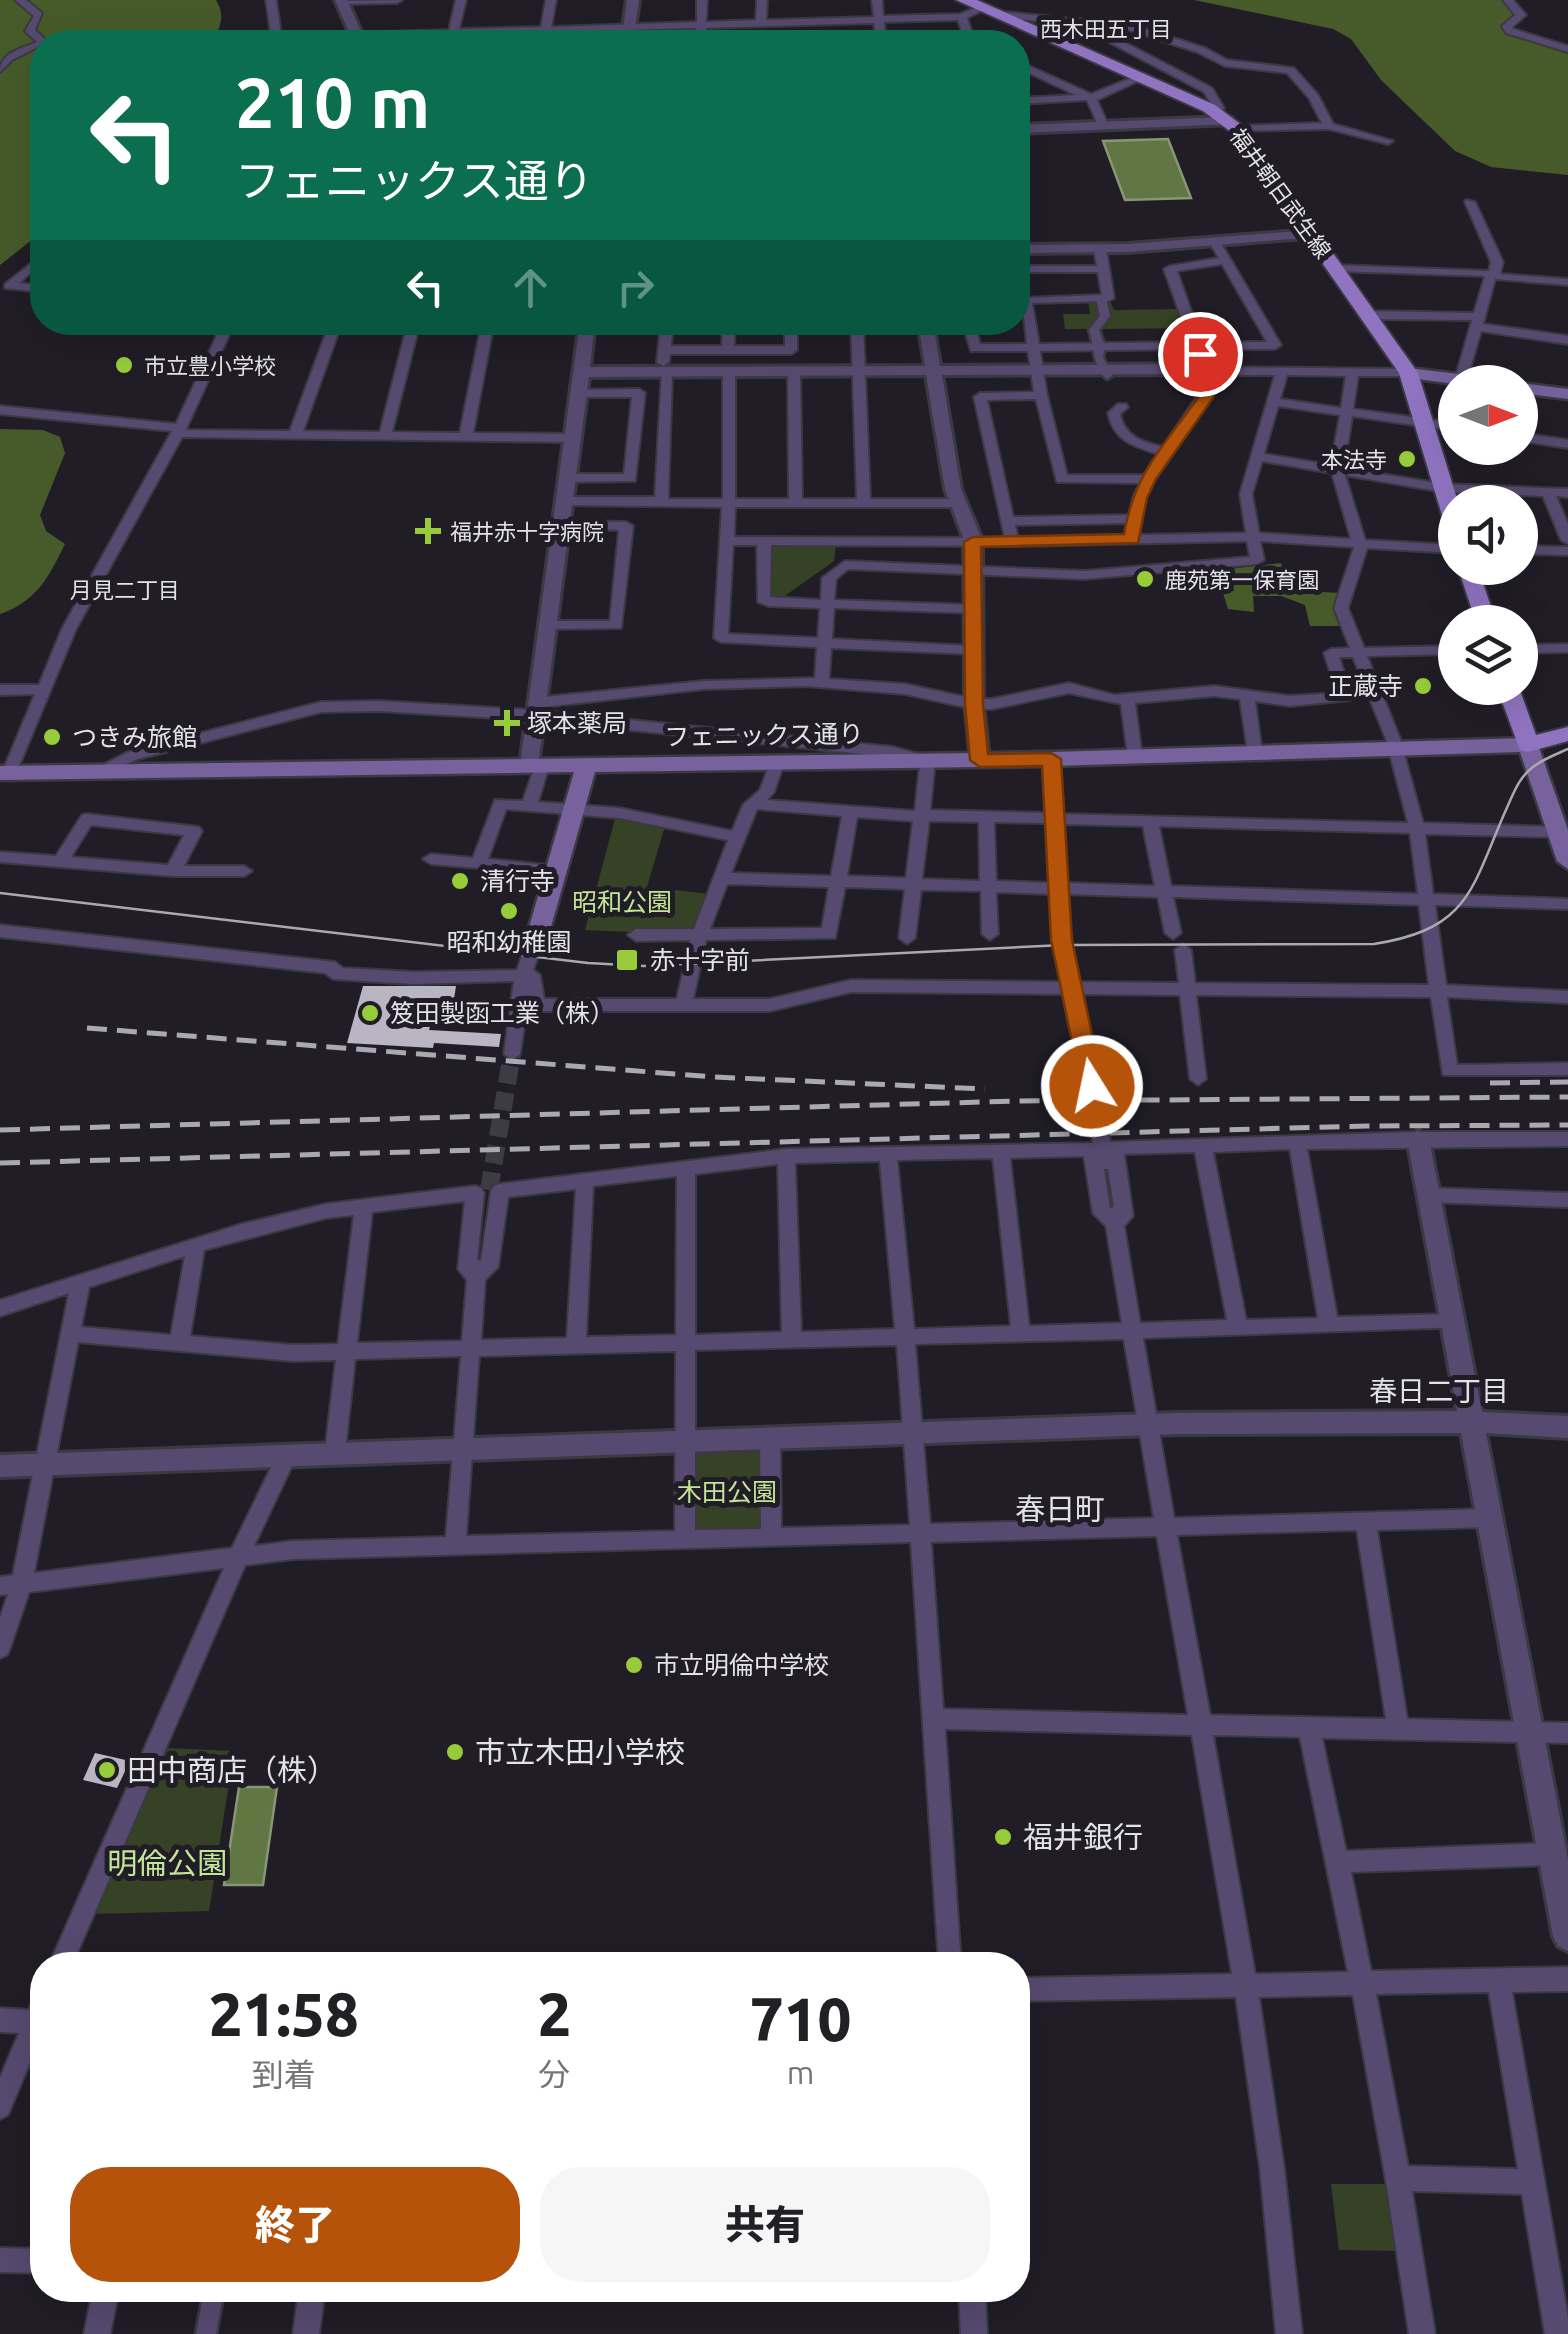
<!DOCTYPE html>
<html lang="ja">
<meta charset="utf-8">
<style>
:root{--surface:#fff;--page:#f6f6f6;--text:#202124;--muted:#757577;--accent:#b45309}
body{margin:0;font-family:Ubuntu,"Noto Sans JP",sans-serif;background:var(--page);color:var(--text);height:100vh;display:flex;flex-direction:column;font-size:38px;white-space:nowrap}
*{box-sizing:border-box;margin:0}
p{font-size:32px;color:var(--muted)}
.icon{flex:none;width:55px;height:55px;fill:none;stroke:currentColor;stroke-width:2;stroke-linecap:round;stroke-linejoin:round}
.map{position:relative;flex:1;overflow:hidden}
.details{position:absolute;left:30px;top:1952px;width:1000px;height:350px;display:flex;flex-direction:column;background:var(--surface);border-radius:40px;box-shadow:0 10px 40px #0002}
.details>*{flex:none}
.guide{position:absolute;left:30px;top:30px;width:1000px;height:305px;border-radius:40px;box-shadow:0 10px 40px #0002;background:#0b6e4f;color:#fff;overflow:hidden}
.needle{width:65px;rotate:90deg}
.fabs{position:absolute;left:1438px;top:365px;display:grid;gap:20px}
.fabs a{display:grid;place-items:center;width:100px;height:100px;border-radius:50%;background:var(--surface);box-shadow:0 10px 40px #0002;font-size:50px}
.pin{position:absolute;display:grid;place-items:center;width:85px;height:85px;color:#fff;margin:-42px;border:5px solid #fff;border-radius:50%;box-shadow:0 2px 10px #0007}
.me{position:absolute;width:110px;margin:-55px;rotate:350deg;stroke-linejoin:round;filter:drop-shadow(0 0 8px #0008)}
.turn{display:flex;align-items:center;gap:35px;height:210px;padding:0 40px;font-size:45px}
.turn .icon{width:130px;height:130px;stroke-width:2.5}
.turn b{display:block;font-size:70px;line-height:85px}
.lanes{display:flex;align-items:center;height:95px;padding:0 40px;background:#0003;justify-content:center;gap:50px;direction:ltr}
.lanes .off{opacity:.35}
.eta{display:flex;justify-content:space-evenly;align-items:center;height:170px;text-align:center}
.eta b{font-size:60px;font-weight:800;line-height:70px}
.button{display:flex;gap:20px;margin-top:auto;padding:20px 40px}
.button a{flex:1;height:115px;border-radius:40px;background:var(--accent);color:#fff;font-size:40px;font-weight:800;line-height:115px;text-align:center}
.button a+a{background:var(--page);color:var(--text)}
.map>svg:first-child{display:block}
.green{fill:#354225}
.forest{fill:#465b29}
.water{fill:#607643;stroke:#889675;stroke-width:2.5}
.building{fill:#b9b5c3}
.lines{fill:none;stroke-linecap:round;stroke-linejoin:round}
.minor-tunnel{stroke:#3d3b44;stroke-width:18;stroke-dasharray:18 9;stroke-linecap:butt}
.pedestrian-casing{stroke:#3b3942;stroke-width:5}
.minor-casing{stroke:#3b3942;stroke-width:4}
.tertiary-casing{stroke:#3b3942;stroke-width:6}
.secondary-casing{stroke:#3b3942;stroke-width:5}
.primary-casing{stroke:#3b3942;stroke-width:4}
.pedestrian{fill:#574a70;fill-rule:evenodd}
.minor{fill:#574a70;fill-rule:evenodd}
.tertiary{fill:#574a70;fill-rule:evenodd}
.secondary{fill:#77629e;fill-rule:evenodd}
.primary{fill:#9074c2;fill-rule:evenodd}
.tram{stroke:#aba9b0;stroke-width:2.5}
.rail{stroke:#aba9b0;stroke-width:5;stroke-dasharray:20 10;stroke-linecap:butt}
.route{fill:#b45309;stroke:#753606;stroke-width:2.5}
.poi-dot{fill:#96cc39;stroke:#201d27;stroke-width:4}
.labels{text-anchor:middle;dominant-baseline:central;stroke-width:10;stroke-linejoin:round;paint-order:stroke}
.far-neighbourhood-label{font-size:22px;fill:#e4e2e9;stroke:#201d27}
.far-street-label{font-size:22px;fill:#e4e2e9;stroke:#201d27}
.far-poi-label{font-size:22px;fill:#e4e2e9;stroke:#201d27;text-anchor:start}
.poi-label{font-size:25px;fill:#e4e2e9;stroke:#201d27;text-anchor:start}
.street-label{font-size:25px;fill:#e4e2e9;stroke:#201d27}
.park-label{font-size:25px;fill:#c3e597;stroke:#201d27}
.neighbourhood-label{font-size:28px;fill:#e4e2e9;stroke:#201d27}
.quarter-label{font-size:30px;fill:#e4e2e9;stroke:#201d27}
.near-poi-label{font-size:30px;fill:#e4e2e9;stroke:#201d27;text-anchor:start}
.near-park-label{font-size:30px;fill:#c3e597;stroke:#201d27}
</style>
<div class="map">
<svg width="1568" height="2334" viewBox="0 0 1568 2334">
<rect width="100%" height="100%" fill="#201d27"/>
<g class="green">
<polygon points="1088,301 1110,301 1114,310 1181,309 1188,328 1102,329 1103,345 1092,344 1087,329 1065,329 1063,314 1090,314"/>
<polygon points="775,544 836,544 834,561 779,600 768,595 768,547"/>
<polygon points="615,819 665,826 647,887 710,894 699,935 585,930"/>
<polygon points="764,1452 764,1529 689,1532 692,1454"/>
<polygon points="164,1748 234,1751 209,1911 92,1914"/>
<polygon points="1331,2184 1391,2184 1401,2251 1339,2250"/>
</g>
<g class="forest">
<path d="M0 0H216C226 15 220 28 212 42H42V232L0 265Z"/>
<polygon points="1194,0 1505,0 1519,13 1508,24 1509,33 1568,52 1568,175 1491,167 1455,151 1381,80 1351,39 1333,29"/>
<path d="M0 429 43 430 60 437 65 453 40 515 46 531 65 544C48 578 37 601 0 614Z"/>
<polygon points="1281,563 1284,575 1294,576 1304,591 1340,593 1342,626 1310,626 1305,605 1281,596 1253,596 1254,612 1228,609 1223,593 1234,591 1229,569"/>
</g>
<g class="water">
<polygon points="1168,139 1191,198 1125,200 1103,141"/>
<polygon points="239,1787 277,1787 263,1885 224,1885"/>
</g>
<g class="building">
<polygon points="363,986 456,986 454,999 438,999 429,1030 501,1034 499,1047 434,1043 433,1048 347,1043"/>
<polygon points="95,1753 130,1761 117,1788 83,1780"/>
</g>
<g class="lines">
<g class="minor-tunnel">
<polyline points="1092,1085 1099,1125"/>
<polyline points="489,1190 512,1054"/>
</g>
<defs>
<g id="pedestrian">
<path d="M1101 295 1106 298 1110 316 1099 330 1105 347 1103 357 1112 376 1107 379C1092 367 1095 347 1089 330L1100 316 1096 298Z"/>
<polygon points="204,2290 224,2290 216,2334 196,2334"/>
</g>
<g id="minor">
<path d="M15 0H26L42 13 35 30 48 42 12 60 0 72C0 52 21 49 37 42L25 31 34 16Z"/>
<polygon points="266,0 276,0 281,35 449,30 456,0 466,0 459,29 541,27 546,0 556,0 551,27 697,22 697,0 707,0 706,22 756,20 757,0 767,0 766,20 874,17 872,0 882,0 883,16 960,14 982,5 987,8 967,18 975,42 965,42 958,20 884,22 886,42 876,42 874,23 706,28 706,42 696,42 696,28 550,32 548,42 538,42 540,33 457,35 456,42 446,42 448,36 228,42 239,36 271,35"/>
<polygon points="402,0 397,3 342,4 337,1"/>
<polygon points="1503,0 1513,0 1526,15 1512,27 1513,29 1568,46 1568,52 1506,33 1502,26 1515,15"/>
<polygon points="995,11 1073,19 1117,20 1205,48 1227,60 1294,68 1318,95 1333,124 1393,141 1388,144 1329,129 1233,131 1233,127 1237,126 1322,123 1309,98 1287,73 1225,66 1197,52 1116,26 1091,25 1212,88 1224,108 1217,116 1212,113 1214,108 1204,92 1084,29 1072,25 992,16 990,14"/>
<polygon points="1018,61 1091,94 1136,76 1145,78 1097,100 1108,125 1103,128 1098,125 1087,100 1018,104 1018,98 1076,95 1018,68"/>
<polygon points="1466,200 1475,202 1503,262 1500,274 1568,279 1568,285 1495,279 1483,324 1568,336 1568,344 1481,331 1467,379 1460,382 1455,379 1472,320 1367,319 1361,315 1367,311 1474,313 1485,276 1335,271 1329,268 1335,265 1489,271 1491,262 1465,202"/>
<path d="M1215 239 1219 240 1281 345 1275 349H1204L1209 367 1408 369 1414 373 1412 376H1358L1353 409 1455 423V431L1352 416 1344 468 1443 484 1568 489V497L1556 496 1568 524V544L1561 540 1543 496 1443 492 1345 475 1365 540 1455 545V553L1367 548 1348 608 1364 648 1455 646V654L1367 656 1400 739 1423 823 1557 827 1565 832 1557 837 1425 834 1433 894 1568 899V909L1435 905 1446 985 1568 991V1003L1447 997 1457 1065 1568 1063V1075H1443L1431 997 1196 995 1206 1079 1198 1085 1190 1079 1180 995 1081 994 1100 1085 1092 1091 1084 1085 1065 994 851 992 770 1011H537L531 1009 528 998 520 1054 512 1060 504 1054 514 981 414 984 333 979 325 973 0 937V925L335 962 343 968 414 972 517 970 530 934 538 928 546 934 533 970 540 975 544 999H677L690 940 636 941 628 935 636 929H694L728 840 619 818 506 809 488 859 556 866 561 867 564 871 561 875 431 864 423 859 431 854 473 858 495 800 523 801 535 766 542 761 549 766 538 802 619 808 732 831 743 805 760 790 770 763 777 758 784 763 774 792 767 800 915 811 920 764 893 757 533 720 379 711 321 712 138 759 98 776 91 771 128 752 321 702 379 701 533 710 893 747 933 758 935 761 930 810 1047 813 1044 759 1051 754 1058 759 1062 814 1408 823 1386 739 1353 657H1339L1352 697 1350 700 1290 706 1255 701 1262 753 1255 758 1248 753 1240 699 1214 696 1135 703 1142 757 1135 762 1128 757 1121 704 1069 693 992 709H974L905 694 806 686 704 689 534 708 527 703 534 698 704 681 815 678 817 647 721 642 714 638 722 507 563 505 557 501 563 497H655L662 370 672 373 668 499H723V373L729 369 735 373V499H789L788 373 794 369 800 373 802 499H857L851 322H863L870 499H958L964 503 958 507H735L734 537 1005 538 974 397 980 393 1034 392 1028 351H971L962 322H974L980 344H1027L1022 298 1102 295 1098 272H1018V266H1097L1094 249 1100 246 1106 249 1114 298 1108 301 1032 303 1039 344 1190 342 1164 269 1170 266 1219 258 1209 242ZM1222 264 1267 342H1202L1177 271ZM1192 349 1202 389 1163 447C1142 442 1125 437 1120 414L1128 407 1126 404H1118L1108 413C1114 441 1134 447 1159 454L1144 475H1067L1047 395 1040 351ZM1210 375H1275L1240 494 1246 533 1139 535 1145 498 1154 479 1214 389ZM1287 375 1346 376 1341 408 1280 399ZM1036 399 1057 482 1140 483 1133 498 1130 515 1013 517 987 400ZM1278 406 1340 415 1331 465 1264 454ZM1262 461 1332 473 1351 539 1259 533 1252 494ZM1128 523 1126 536 1018 538 1015 525ZM1247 541 1250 557 1084 571 845 561 822 578 821 600 770 597 771 545 1012 546ZM1260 541 1354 547 1334 608 1350 648 1331 649 1324 653 1337 693 1290 696 1214 686 1114 695 1069 683 992 699H974L905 684 829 679 831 648 973 654 980 650 973 646 832 639 834 608 974 613 981 609 974 605 834 600 836 579 848 569 1084 579 1257 564 1264 560ZM733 545H757L758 602 769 606 820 608 818 638 728 634ZM757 809 842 816 831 876 731 873ZM857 817 913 821 906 878 847 876ZM929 821 979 822 980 881 922 879ZM994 822 1047 823 1051 883 996 881ZM1063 824 1143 826 1155 886 1066 883ZM1159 826 1410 833 1418 894 1171 886ZM727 884 829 887 822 928 710 929ZM845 887 905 889 899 938 907 944 915 938 921 890 981 891 982 934 990 940 998 934 996 892 1051 894 1054 940 1063 982 851 980 770 999H693L706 940 835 938ZM1067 894 1158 897 1165 933 1173 939 1181 933 1173 897 1419 905 1429 985 1195 983 1191 950 1183 944 1175 950 1179 983 1079 982 1070 940Z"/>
<polygon points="42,255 42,263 19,283 42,286 42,292 5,288 5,284"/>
<polygon points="223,322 235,322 186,429 188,430 290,431 330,322 342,322 303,431 380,432 408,322 420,322 392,432 460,433 482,322 494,322 473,433 572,434 578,438 572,442 182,437 76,629 16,773 14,776 4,776 2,773 35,694 0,695 0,685 39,685 62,629 172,431 0,414 0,406 176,424"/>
<polygon points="661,322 673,322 671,346 722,346 723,322 735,322 734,346 785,346 785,322 797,322 797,350 791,354 670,354 669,362 663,366 657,362"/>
<polygon points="574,390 639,389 645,393 635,481 566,482 560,478 566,474 624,474 632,397 578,397 574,396"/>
<polygon points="1520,433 1568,440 1568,448 1520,441"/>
<polygon points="559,521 626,522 633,526 621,628 545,629 538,625 545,621 610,621 619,530 554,528 554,522"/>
<polygon points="1520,546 1568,547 1568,555 1520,554"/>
<polygon points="1568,644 1568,652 1520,653 1520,645"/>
<path d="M87 814 199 827 202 831 184 866H244L252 871 244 876H173L0 862V852L56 856 82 815ZM91 825 184 835 168 865 71 857Z"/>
<path d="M1099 1118 1108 1125 1110 1142 1418 1132H1568V1146L1307 1149 1337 1317 1455 1314 1462 1317 1464 1322 1462 1327 1143 1338 1174 1518 1488 1509 1495 1512 1498 1518 1495 1524 1488 1527 1377 1530 1407 1719 1568 1723V1743L1322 1738 1346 1851 1553 1843 1561 1846 1564 1854 1561 1862 1553 1865 1351 1872 1371 1971 1568 1967V1991L1512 1992 1568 2318V2334H1545L1522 2194 1412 2191 1435 2334H1409L1386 2181 1353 1995 1259 1997 1284 2168 1302 2334H1276L1260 2168 1236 1997 1018 2001V1978L1232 1974 1192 1735 945 1729 961 1965H939L911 1542 293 1559 245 1565 72 1965H49L224 1568 29 1592 10 1648 7 1655 0 1658V1618L8 1594 0 1595V1577L13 1575 69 1293 0 1316V1300L242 1224 326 1204 475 1186 481 1188 484 1193 477 1260 481 1261 491 1191 494 1186 500 1184 786 1149 1093 1143 1090 1125ZM1290 1149 1318 1318 1246 1320 1213 1152ZM1195 1152 1227 1320 1140 1323 1124 1226 1133 1216 1124 1154ZM1084 1156 1093 1213 1106 1226 1122 1323 1029 1326 1010 1158ZM993 1158 1011 1326 914 1329 897 1160ZM880 1161 895 1329 801 1332 795 1163ZM778 1164 782 1332 695 1335V1174ZM1104 1169H1108L1114 1207 1110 1208ZM677 1176 676 1335 586 1337 593 1186ZM576 1189 567 1338 481 1340 485 1280 498 1267 508 1197ZM465 1201 458 1269 467 1280 462 1341 357 1343 372 1212ZM354 1215 338 1344 293 1345 190 1336 204 1250 326 1218ZM185 1256 171 1335 81 1327 89 1287ZM1124 1339 1154 1518 930 1524 915 1344ZM78 1342 293 1361 336 1360 325 1451 328 1457 335 1459 342 1457 345 1451 355 1359 461 1356 446 1537 293 1541 254 1546 298 1453 295 1447 288 1445 281 1447 232 1548 34 1573ZM897 1345 910 1525 781 1528 780 1437 777 1431 770 1429 763 1431 760 1437 761 1529 695 1530V1350ZM676 1351 675 1531 466 1536 479 1356ZM1357 1530 1386 1719 1210 1715 1177 1535ZM1157 1536 1188 1715 943 1709 931 1542ZM1213 1735 1300 1737 1348 1972 1255 1974ZM1489 1992 1518 2169 1408 2166 1376 1994Z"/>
<polygon points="1429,1188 1568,1193 1568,1207 1429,1202 1423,1200 1420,1195 1423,1190"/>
<polygon points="42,1994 42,2033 8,2115 0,2119 0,2078 19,2033 0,2032 0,2008 29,2010 34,1998"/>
<polygon points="0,2248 42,2249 42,2273 0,2272"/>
<polygon points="93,2290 119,2290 110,2334 84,2334"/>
<polygon points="299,2290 325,2290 319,2334 293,2334"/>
<polygon points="959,2290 985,2290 987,2334 961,2334"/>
</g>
<g id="tertiary">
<polygon points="335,0 347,0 362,34 360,42 348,42 350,34"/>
<polygon points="627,0 639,0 633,42 621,42"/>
<polygon points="1227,117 1232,118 1232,124 1018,133 1018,125"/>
<polygon points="1311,230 1318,234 1316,237 1128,252 1018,253 1018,245 1128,244"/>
<polygon points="580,322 595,322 590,367 925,366 918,322 933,322 940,366 1204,364 1212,369 1204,374 942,375 961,489 982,540 983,704 989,760 980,766 971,760 965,704 964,540 945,489 926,375 589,377 538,765 529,771 520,765"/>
<polygon points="1418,1130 1429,1139 1482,1412 1568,1416 1568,1438 1486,1433 1568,1860 1568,1951 1558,1946 1553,1936 1461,1433 1179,1434 0,1477 0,1455 1179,1413 1457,1411 1407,1139"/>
</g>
<g id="secondary">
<polygon points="1408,368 1484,377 1493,382 1455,384 1402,377 1402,369"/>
<polygon points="1520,383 1568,389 1568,399 1520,393"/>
<polygon points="1528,738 1538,745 1568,830 1568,869 1557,861 1520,752 1051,766 595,772 549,934 538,942 527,934 574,772 0,780 0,766 1051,752"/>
</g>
<g id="primary">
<polygon points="956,0 977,0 1215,105 1243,126 1418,373 1458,502 1455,502 1455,531 1445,525 1399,373 1231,132 1203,111"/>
<polygon points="1458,568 1478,568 1496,622 1476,622"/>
<polygon points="1497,688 1519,688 1536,735 1568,727 1568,741 1528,752 1520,750"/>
</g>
</defs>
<use href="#pedestrian" class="pedestrian-casing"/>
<use href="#minor" class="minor-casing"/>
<use href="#tertiary" class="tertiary-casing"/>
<use href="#secondary" class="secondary-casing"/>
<use href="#primary" class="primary-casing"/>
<use href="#pedestrian" class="pedestrian"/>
<use href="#minor" class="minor"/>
<use href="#tertiary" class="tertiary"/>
<use href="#secondary" class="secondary"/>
<use href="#primary" class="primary"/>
<path class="tram" d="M0 893 588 963 644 966 1063 945 1374 944C1469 929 1471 890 1505 812 1513 795 1518 778 1533 767 1543 759 1557 754 1568 749"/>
<g class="rail">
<polyline points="87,1028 714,1077 985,1089"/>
<polyline points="1490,1083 1568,1082"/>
<polyline points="0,1130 1017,1101 1568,1097"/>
<polyline points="0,1163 1367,1126 1568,1125"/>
</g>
</g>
<path class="route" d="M1200 349 1207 354 1216 389 1213 398 1156 479 1147 498 1138 543 981 547 983 704 988 754 1051 753 1061 759 1072 940 1103 1086 1092 1094 1081 1086 1051 940 1042 766 980 767 970 760 965 704 964 542 973 537 1124 534C1134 474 1163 446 1198 398L1200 389 1192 354Z"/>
<g class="poi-dot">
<circle cx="124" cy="365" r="10"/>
<circle cx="1407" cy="459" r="10"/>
<path d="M423 516h10v10h10v10h-10v10h-10v-10h-10v-10h10z"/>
<circle cx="1145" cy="579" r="10"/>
<circle cx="1423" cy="686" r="10"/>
<path d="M502 708h10v10h10v10h-10v10h-10v-10h-10v-10h10z"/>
<circle cx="52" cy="737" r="10"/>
<circle cx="460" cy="881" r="10"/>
<circle cx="509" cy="911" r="10"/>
<rect x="615" y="948" width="24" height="24" rx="5"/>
<circle cx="370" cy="1013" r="10"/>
<circle cx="634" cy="1665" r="10"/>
<circle cx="455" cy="1752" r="10"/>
<circle cx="107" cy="1770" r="10"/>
<circle cx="1003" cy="1837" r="10"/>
</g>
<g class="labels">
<g class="far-neighbourhood-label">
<text x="1106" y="28">西木田五丁目</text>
<text x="125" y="589">月見二丁目</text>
</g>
<g class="far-street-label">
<text transform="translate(1281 193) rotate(54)">福井朝日武生線</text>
</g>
<g class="far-poi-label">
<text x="144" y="365">市立豊小学校</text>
<text x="1387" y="459" text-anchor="end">本法寺</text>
<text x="450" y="531">福井赤十字病院</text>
<text x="1165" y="579">鹿苑第一保育園</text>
</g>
<g class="poi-label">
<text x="1403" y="686" text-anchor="end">正蔵寺</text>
<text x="527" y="723">塚本薬局</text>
<text x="72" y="737">つきみ旅館</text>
<text x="480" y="881">清行寺</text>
<text x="509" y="942" text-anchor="middle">昭和幼稚園</text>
<text x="650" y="960">赤十字前</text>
<text x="390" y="1013">笈田製函工業（株）</text>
<text x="654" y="1665">市立明倫中学校</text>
</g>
<g class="street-label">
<text transform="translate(764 735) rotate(-1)">フェニックス通り</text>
</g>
<g class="park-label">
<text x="622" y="902">昭和公園</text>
<text x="727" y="1492">木田公園</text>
</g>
<g class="neighbourhood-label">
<text x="1439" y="1390">春日二丁目</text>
</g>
<g class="quarter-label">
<text x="1060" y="1509">春日町</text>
</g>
<g class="near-poi-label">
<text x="475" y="1752">市立木田小学校</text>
<text x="127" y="1770">田中商店（株）</text>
<text x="1023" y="1837">福井銀行</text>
</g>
<g class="near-park-label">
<text x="167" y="1863">明倫公園</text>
</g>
</g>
</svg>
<div class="fabs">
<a><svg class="needle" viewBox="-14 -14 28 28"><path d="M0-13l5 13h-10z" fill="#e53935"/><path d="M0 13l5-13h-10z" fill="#757577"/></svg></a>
<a><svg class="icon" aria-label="sound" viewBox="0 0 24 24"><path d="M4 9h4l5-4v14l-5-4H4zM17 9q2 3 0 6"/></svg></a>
<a><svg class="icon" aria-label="layers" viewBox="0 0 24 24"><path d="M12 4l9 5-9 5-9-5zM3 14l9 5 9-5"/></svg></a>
</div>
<div class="pin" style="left:1200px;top:354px;background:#d93025"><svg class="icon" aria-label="arrive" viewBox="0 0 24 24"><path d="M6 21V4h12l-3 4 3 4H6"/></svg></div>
<svg class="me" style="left:1092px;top:1086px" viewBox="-20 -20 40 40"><circle r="17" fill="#b45309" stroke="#fff" stroke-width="3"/><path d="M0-11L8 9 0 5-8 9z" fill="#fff"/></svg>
<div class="guide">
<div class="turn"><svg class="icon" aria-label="left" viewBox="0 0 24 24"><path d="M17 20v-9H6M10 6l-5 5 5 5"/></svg><div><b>210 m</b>フェニックス通り</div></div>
<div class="lanes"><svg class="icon" aria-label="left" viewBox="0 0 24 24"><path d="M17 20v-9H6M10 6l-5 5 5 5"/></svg><svg class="icon off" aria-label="ahead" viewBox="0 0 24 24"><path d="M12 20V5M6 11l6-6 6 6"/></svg><svg class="icon off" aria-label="right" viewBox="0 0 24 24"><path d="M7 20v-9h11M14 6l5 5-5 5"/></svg></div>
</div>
<section class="details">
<div class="eta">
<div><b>21:58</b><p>到着</p></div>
<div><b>2</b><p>分</p></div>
<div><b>710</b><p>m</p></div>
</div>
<div class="button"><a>終了</a><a>共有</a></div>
</section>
</div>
